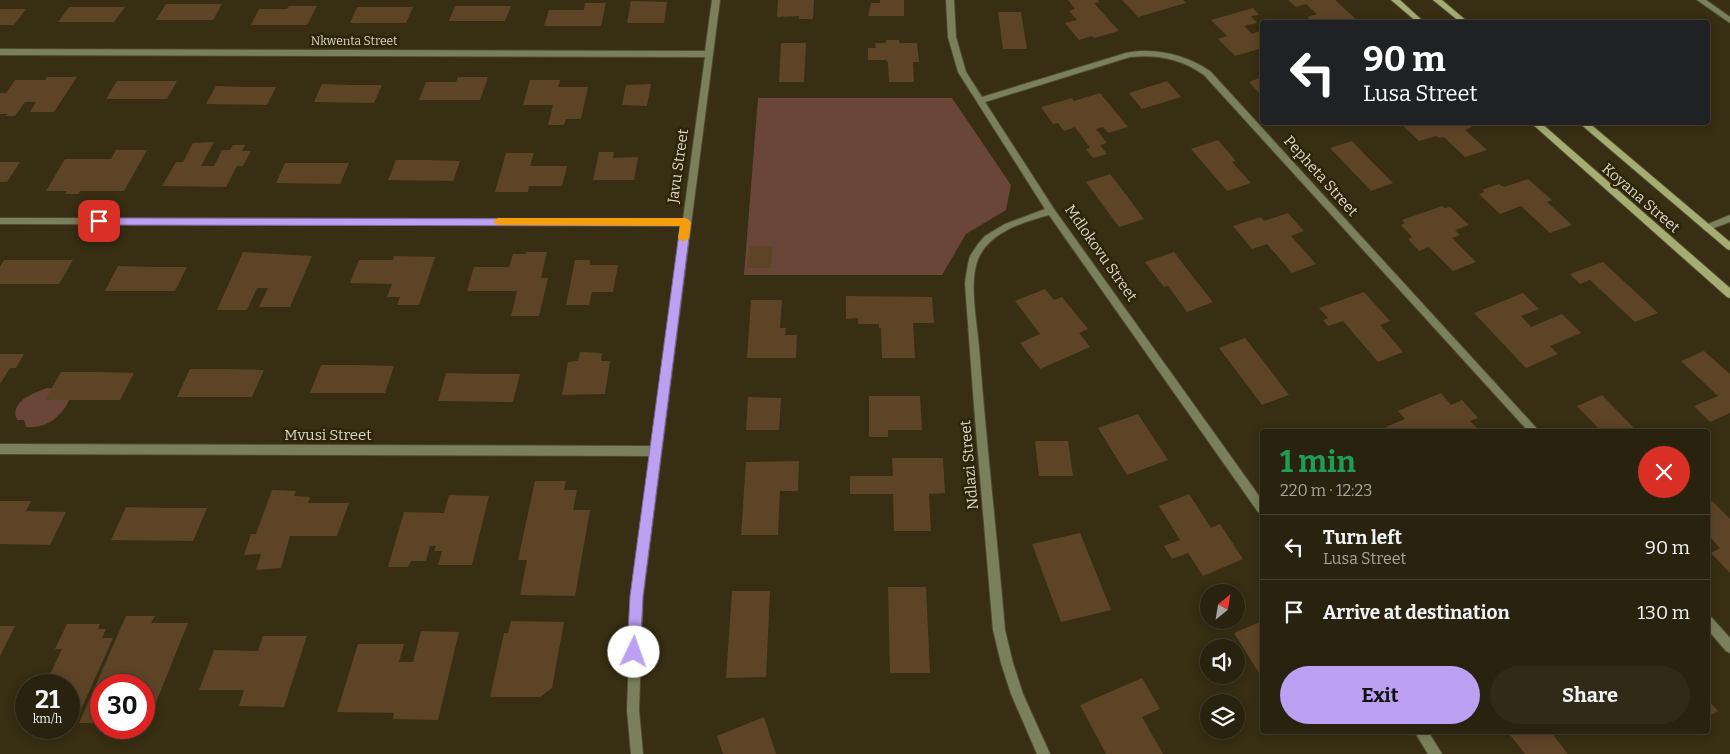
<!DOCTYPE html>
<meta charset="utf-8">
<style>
:root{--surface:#29220e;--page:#312a17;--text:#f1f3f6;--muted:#a5a49e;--line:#453f2e;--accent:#bca0f2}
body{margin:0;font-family:Bitter,serif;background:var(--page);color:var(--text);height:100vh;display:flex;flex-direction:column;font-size:19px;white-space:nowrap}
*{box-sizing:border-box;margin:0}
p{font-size:16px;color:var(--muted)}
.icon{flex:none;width:28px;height:28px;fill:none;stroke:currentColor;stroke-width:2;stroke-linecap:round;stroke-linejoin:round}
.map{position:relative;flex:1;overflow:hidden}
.side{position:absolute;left:1260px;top:429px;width:450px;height:305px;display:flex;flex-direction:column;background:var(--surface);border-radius:5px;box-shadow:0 2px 12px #0003,0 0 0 1px var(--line)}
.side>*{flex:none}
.top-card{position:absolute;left:1260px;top:20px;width:450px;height:105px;border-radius:5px;box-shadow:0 2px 12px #0003,0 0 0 1px var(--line);background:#202124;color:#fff;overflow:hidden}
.needle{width:32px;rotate:30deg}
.controls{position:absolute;left:1200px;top:584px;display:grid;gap:10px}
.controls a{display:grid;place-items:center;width:45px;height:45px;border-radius:50%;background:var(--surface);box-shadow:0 2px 12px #0003,0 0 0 1px var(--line);font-size:25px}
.speed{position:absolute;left:15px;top:674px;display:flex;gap:10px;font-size:25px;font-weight:700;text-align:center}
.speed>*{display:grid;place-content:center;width:65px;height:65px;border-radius:50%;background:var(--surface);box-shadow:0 2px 12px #0003,0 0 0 1px var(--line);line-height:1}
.speed small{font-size:12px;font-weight:400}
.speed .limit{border:8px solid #d22;background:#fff;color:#111}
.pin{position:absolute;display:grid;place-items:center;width:42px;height:42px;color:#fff;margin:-21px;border-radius:10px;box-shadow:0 2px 8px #0006}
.me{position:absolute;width:55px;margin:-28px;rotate:3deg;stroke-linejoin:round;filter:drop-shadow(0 0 4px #0008)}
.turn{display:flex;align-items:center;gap:18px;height:105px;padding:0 20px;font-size:22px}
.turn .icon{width:65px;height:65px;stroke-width:2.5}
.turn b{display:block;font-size:35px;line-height:42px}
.round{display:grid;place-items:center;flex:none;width:52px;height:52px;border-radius:26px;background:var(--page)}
.head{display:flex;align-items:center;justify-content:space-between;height:85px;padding:0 20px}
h1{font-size:30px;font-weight:700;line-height:38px;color:#1e9e55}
.cta{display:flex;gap:10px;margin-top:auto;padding:10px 20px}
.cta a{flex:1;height:58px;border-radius:30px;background:var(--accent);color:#111;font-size:20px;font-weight:700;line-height:58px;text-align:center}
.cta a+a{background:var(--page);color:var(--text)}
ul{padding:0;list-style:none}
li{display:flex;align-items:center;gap:15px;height:65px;padding:0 20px;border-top:1px solid var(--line)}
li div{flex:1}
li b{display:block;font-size:19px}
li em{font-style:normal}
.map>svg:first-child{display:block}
.green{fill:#694637}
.building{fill:#5e4427}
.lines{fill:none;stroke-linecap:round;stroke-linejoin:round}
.minor-casing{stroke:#514930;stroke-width:2}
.secondary-casing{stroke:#514930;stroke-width:2}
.minor{fill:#7b805c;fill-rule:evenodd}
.secondary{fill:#a6ad73;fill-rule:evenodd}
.route{fill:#bca0f2;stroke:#7a689d}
.slow{fill:#f59e0b}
.labels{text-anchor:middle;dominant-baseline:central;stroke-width:5;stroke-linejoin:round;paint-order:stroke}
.far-street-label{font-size:12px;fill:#dcd6c7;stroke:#2d2409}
.street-label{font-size:15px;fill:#dcd6c7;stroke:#2d2409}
</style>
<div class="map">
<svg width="1730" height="754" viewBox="0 0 1730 754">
<rect width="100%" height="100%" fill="#372e13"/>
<g class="green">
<polygon points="758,98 952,98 1011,185 1006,210 966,234 942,275 744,275"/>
<path d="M47 388 66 390 72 394C64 414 49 429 26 427L24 420H17C9 401 34 393 47 388Z"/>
</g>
<g class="building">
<polygon points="778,0 814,0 813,19 799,19 799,16 777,17"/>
<polygon points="880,0 904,0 904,16 868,16 871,3 880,3"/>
<polygon points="1068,0 1098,0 1099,2 1094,3 1119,31 1094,38 1092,36 1079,40 1065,23 1077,20 1069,11 1075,9"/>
<polygon points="1122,0 1183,0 1186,3 1138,17"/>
<polygon points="1288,0 1335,0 1359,22 1313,22 1307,17 1317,14 1306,4 1296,7"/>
<polygon points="631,1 667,2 664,23 627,23"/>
<polygon points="585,3 606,3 601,26 544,26 549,10 584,10"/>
<polygon points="166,4 222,4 213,20 156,20"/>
<polygon points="289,6 317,6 307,25 251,25 259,9 287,9"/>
<polygon points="455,6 511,6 505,21 449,21"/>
<polygon points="69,7 125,7 114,22 58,22"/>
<polygon points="357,7 413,7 406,23 350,23"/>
<polygon points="1253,8 1259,15 1251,16 1257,23 1244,26 1252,34 1262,30 1262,48 1235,56 1218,39 1227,36 1211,20"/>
<polygon points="0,9 26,9 14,25 0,25"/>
<polygon points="998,12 1021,12 1027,49 1003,49"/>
<polygon points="886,40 899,40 899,43 917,43 919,62 913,62 914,82 889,82 888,62 886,60 868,60 868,48 876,48 875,43 886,43"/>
<polygon points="781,43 806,43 804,82 779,82"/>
<polygon points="47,77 77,77 54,112 30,112 36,102 25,102 15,116 5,116 8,114 0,114 0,93 6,93 15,80 45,80"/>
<polygon points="458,77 488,77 480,100 419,100 426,82 456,82"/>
<polygon points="1262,77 1262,96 1249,82"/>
<polygon points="530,80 560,80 558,87 588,87 581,119 566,119 564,125 548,125 553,105 523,105"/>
<polygon points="117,81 177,81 167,99 106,99"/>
<polygon points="1167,81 1181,97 1142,109 1129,93"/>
<polygon points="322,84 352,85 382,85 374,103 314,102"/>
<polygon points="651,84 647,106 622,105 626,85"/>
<polygon points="216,86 246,87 276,87 267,105 206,104"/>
<polygon points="1100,93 1128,127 1108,133 1103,127 1096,129 1107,143 1100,145 1107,154 1093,158 1086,149 1090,148 1075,127 1064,131 1058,123 1053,124 1041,107 1072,98 1074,101"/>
<polygon points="1399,122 1467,122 1472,127 1465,130 1487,150 1465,157 1444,137 1439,138 1436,136 1419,141"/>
<polygon points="1218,140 1236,161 1232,162 1251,183 1227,191 1191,149"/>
<polygon points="1352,141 1372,162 1393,183 1371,191 1330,148"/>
<polygon points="214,142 201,166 214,166 222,150 230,150 233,145 245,145 242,151 251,151 243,166 237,166 226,187 162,186 176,162 183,162 193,143"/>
<polygon points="116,150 147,150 124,191 80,191 78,194 65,194 67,191 46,191 65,159 111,159"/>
<polygon points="599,152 614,152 613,158 638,157 634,180 593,180"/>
<polygon points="506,153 534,153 530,166 567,166 562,186 529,186 528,192 495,192"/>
<polygon points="396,160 428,160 460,161 453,181 388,180"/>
<polygon points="0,162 20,162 7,182 0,182"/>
<polygon points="285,163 349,163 340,184 276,183"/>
<polygon points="1110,174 1127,196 1144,219 1119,227 1086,182"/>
<polygon points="1528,179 1552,200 1547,202 1572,225 1550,233 1521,206 1500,214 1479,194 1485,192 1482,190 1499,184 1504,187"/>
<polygon points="1442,206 1445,208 1450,207 1469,225 1455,230 1460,235 1452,238 1476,262 1453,271 1429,247 1419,251 1408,239 1412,237 1401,225 1405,223 1402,220"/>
<polygon points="1288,213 1304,231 1291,236 1316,264 1292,273 1267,244 1252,249 1233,226 1261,217 1264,221"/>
<polygon points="749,246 772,246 771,268 747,268"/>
<polygon points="243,252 312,256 290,307 259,307 268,288 257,288 247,310 217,310"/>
<polygon points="526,252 547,252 541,278 548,278 539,316 511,316 517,291 467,291 474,267 509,267 513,254 526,254"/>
<polygon points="1174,252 1193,277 1213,302 1187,312 1168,286 1164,287 1145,262"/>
<polygon points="394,256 435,257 419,305 397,305 400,297 387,297 392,284 350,283 359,260 393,260"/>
<polygon points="4,260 73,260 59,284 0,284 0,267"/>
<polygon points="575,260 590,260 590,265 618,265 613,292 592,292 589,305 566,305"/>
<polygon points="1603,262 1630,287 1658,313 1635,322 1590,280 1580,284 1570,274"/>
<polygon points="118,266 153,267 187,267 175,291 105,291"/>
<polygon points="1045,289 1054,300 1062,297 1088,329 1079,333 1090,347 1040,369 1020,343 1040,334 1015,301"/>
<polygon points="1364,292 1390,321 1380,325 1403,352 1378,362 1343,321 1328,326 1323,320 1328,318 1319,308"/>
<polygon points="1523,293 1539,309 1521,316 1531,327 1562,314 1581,333 1550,346 1558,354 1526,368 1474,313"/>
<polygon points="846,296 932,297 934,323 913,323 915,358 882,358 881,328 879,328 879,324 858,324 858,318 846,319"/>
<polygon points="751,300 782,300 780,328 786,328 785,335 797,335 796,358 747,358"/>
<polygon points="1245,338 1267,366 1289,395 1262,405 1219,348"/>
<polygon points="1704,351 1730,374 1730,413 1710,422 1694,406 1718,396 1681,361"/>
<polygon points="580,352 602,353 601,361 610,361 605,394 562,395 568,362 578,361"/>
<polygon points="0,354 24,354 16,368 10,368 0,384"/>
<polygon points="321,365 358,365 394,366 385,393 310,393"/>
<polygon points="190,369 227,369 264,370 252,397 177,397"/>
<polygon points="61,372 98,372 134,373 120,400 45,400"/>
<polygon points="446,373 483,374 520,374 513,402 438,401"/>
<polygon points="1441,393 1451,405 1462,400 1478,418 1470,421 1480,431 1390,431 1386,427 1405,419 1398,411"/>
<polygon points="1602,395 1631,425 1637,431 1601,431 1577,406"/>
<polygon points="869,396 920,396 922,430 888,430 888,437 869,437"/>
<polygon points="748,397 781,398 779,430 746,430"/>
<polygon points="1138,414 1168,460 1127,475 1098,428"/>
<polygon points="1035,441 1068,441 1073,476 1039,476"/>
<polygon points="892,458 943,458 945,493 929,494 931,531 894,531 893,494 850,494 850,476 893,476"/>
<polygon points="799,461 798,491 780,491 778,535 741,535 746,462"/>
<polygon points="535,481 566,481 564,490 577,490 573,510 590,510 575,596 520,595 527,560 518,560"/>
<polygon points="272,490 296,491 294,496 310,497 308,503 349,503 337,536 290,536 281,568 256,570 261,554 244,555 251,534 256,534"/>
<polygon points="1189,494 1211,528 1220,524 1243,559 1203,576 1188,553 1172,559 1164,546 1180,540 1159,506"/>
<polygon points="449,495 489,496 472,565 438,565 442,551 434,551 436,546 430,546 426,561 411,561 408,567 388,567 404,512 444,513"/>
<polygon points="0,501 31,501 26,511 66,512 50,545 0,544"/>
<polygon points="1712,501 1730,519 1730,573 1711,553 1720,548 1708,535 1708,503"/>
<polygon points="126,507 166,508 207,508 193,541 111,540"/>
<polygon points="1080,533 1111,610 1061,622 1032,544"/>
<polygon points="888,587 926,587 930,673 890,673"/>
<polygon points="732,591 770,591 766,677 726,678"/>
<polygon points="126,616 155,616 151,623 188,623 149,720 144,720 144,685 101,685 101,723 79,723"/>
<polygon points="511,621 564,622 552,688 540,697 490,697 504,633 508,633"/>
<polygon points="1262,621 1262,678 1234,633"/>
<polygon points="67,624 100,624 98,629 106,629 102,638 113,638 80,712 69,712 69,685 45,685 62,649 55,649"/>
<polygon points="0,626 15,626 0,656"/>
<polygon points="421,631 459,632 438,720 393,719 394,713 337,712 358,644 404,644 399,662 413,662"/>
<polygon points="263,636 307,636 284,707 239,706 244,690 199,690 214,650 258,651"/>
<polygon points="1142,678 1160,709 1142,717 1163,754 1106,754 1080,705"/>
<polygon points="1708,700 1718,711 1708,717"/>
<polygon points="764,717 776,754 723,754 717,736"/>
<polygon points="1507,731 1550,731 1568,754 1525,754"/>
</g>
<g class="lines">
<defs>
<g id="minor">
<polygon points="712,0 720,0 643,597 639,710 643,754 631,754 627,710 631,597 650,456 0,454 0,444 652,446 682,225 0,224 0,218 683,219 705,57 0,55 0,49 705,51"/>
<path d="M946 0H954L956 37 966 72 982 97 1126 53C1155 47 1186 55 1210 71L1539 431H1528L1204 75C1182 59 1157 54 1130 57L985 102 1054 209 1262 500V513L1258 512 1049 215C1024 222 991 231 979 257 968 280 977 322 979 347 986 441 997 536 1005 630L1013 663 1023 694 1050 754H1037L1011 694 1001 663 993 630 974 406 965 283 968 264 970 256 978 244 985 236 1005 224 1045 209 958 72 948 37Z"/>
<polygon points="1697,0 1706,0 1730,17 1730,23"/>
<polygon points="1730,215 1730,222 1706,231 1702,228 1703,226"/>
<polygon points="1708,616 1712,618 1730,638 1730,653 1726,651 1708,630"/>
<polygon points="1414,731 1428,731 1442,754 1428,754"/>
</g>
<g id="secondary">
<polygon points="1391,0 1400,0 1424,22 1417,22"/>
<polygon points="1433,0 1442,0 1468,22 1460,22"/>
<polygon points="1530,122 1540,122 1730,288 1730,298 1727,297"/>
<polygon points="1578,122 1588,122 1730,242 1730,250 1727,249"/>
</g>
</defs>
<use href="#minor" class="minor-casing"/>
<use href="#secondary" class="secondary-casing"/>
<use href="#minor" class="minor"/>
<use href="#secondary" class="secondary"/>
</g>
<polygon class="route" points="99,218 689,219 691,222 643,596 640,652 638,657 634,659 629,657 627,652 630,596 680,226 99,225 94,221"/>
<polygon class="slow" points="498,218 686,218 691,222 689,238 683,242 678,238 680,226 498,225 493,222"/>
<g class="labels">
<g class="far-street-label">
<text x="354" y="41">Nkwenta Street</text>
</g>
<g class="street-label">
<text transform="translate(678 166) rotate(-82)">Javu Street</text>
<text transform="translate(1321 176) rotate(48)">Pepheta Street</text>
<text transform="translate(1641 198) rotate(41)">Koyana Street</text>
<text transform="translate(1101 253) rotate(55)">Mdlokovu Street</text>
<text x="328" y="435">Mvusi Street</text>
<text transform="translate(969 465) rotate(-95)">Ndlazi Street</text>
</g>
</g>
</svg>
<div class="controls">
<a><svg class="needle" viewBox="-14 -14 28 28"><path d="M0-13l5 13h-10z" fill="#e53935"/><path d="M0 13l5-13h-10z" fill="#a5a49e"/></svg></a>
<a><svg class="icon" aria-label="sound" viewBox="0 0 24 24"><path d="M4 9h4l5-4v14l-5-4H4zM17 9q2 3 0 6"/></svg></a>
<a><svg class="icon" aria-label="layers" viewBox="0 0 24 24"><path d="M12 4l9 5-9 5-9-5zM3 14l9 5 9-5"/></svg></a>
</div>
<div class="speed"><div>21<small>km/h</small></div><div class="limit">30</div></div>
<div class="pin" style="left:99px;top:221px;background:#d93025"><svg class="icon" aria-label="arrive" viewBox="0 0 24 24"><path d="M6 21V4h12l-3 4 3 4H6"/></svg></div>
<svg class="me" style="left:634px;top:652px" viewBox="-20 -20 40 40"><circle r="19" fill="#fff"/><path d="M0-13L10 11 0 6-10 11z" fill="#bca0f2"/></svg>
<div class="top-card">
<div class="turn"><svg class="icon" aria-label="left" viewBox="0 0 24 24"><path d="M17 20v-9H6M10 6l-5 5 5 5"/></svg><div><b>90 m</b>Lusa Street</div></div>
</div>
<section class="side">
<div class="head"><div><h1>1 min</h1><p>220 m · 12:23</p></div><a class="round" style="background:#d93025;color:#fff"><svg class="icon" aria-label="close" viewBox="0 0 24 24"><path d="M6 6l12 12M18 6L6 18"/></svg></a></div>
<ul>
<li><svg class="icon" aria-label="left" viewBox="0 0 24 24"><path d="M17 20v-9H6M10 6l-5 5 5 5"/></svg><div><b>Turn left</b><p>Lusa Street</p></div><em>90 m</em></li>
<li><svg class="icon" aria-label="arrive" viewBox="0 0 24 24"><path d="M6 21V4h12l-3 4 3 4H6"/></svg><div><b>Arrive at destination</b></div><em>130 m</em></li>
</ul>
<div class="cta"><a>Exit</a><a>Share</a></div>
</section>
</div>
